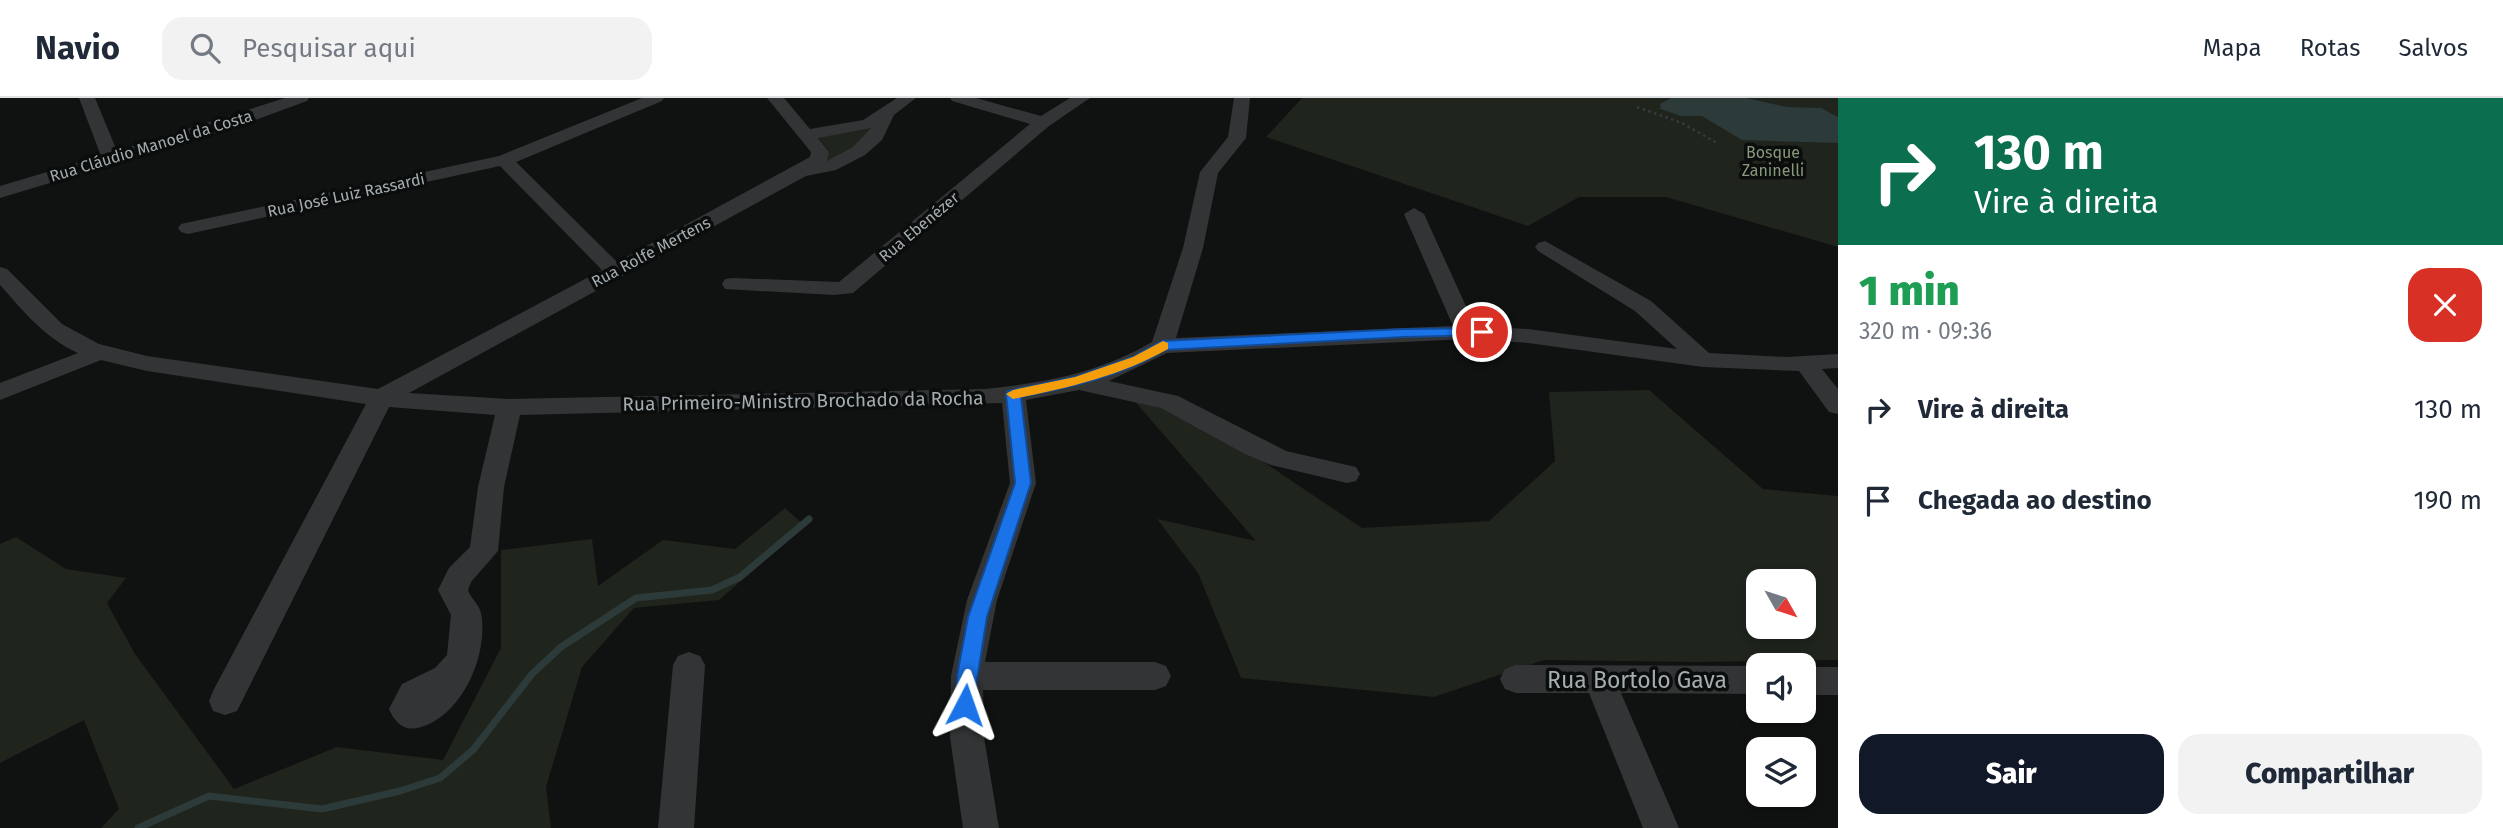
<!DOCTYPE html>
<html lang="pt">
<meta charset="utf-8">
<style>
:root{--surface:#fff;--page:#f2f2f3;--text:#1f2937;--muted:#747a83;--line:#e0e1e3;--accent:#111827}
body{margin:0;font-family:"Fira Sans",sans-serif;background:var(--page);color:var(--text);height:100vh;display:flex;flex-direction:column;font-size:26px;white-space:nowrap}
*{box-sizing:border-box;margin:0}
p{font-size:23px;color:var(--muted)}
.icon{flex:none;width:38px;height:38px;fill:none;stroke:currentColor;stroke-width:2;stroke-linecap:round;stroke-linejoin:round}
.map{position:relative;flex:1;overflow:hidden}
.panel{display:flex;flex-direction:column;background:var(--surface);width:665px}
.panel>*{flex:none}
.banner{background:#0b6e4f;color:#fff;overflow:hidden}
.needle{width:46px;rotate:129deg}
.fabs{position:absolute;left:1746px;top:471px;display:grid;gap:14px}
.fabs a{display:grid;place-items:center;width:70px;height:70px;border-radius:14px;background:var(--surface);box-shadow:0 4px 10px #0003;font-size:35px}
.pin{position:absolute;display:grid;place-items:center;width:60px;height:60px;color:#fff;margin:-30px;border:4px solid #fff;border-radius:50%;box-shadow:0 2px 7px #0007}
.me{position:absolute;width:77px;margin:-38px;rotate:4deg;stroke-linejoin:round;filter:drop-shadow(0 0 5px #0008)}
.turn{display:flex;align-items:center;gap:24px;height:147px;padding:0 21px;font-size:32px}
.turn .icon{width:91px;height:91px;stroke-width:2.5}
.turn b{display:block;font-size:49px;line-height:60px}
.round{display:grid;place-items:center;flex:none;width:74px;height:74px;border-radius:21px;background:var(--page)}
.head{display:flex;align-items:center;justify-content:space-between;height:119px;padding:0 21px}
h1{font-size:42px;font-weight:800;line-height:52px;color:#1e9e55}
.primary-button{display:flex;gap:14px;margin-top:auto;padding:14px 21px}
.primary-button a{flex:1;height:80px;border-radius:21px;background:var(--accent);color:#fff;font-size:28px;font-weight:800;line-height:80px;text-align:center}
.primary-button a+a{background:var(--page);color:var(--text)}
ul{padding:0;list-style:none}
li{display:flex;align-items:center;gap:21px;height:91px;padding:0 21px}
li div{flex:1}
li b{display:block;font-size:26px}
li em{font-style:normal}
header{display:flex;align-items:center;gap:42px;box-sizing:border-box;height:98px;padding:0 35px;background:var(--surface);border-bottom:2px solid var(--line)}
header strong{font-size:33px}
nav{display:flex;gap:38px;margin-inline-start:auto;font-size:24px}
.search{width:490px;height:63px;background:var(--page);display:flex;align-items:center;gap:18px;box-sizing:border-box;padding:0 24px;border-radius:21px;color:var(--muted);font-size:26px}
main{display:flex;flex:1;min-height:0}
.map>svg:first-child{display:block}
.green{fill:#1f241d;fill-rule:evenodd}
.water{fill:#2d3a3a}
.lines{fill:none;stroke-linecap:round;stroke-linejoin:round}
.stream{stroke:#2d3a3a;stroke-width:7}
.path{stroke:#383b3d;stroke-width:2.5;stroke-dasharray:2.5 3.5;stroke-linecap:butt}
.minor{fill:#323436;fill-rule:evenodd}
.route{fill:#1a73e8;stroke:#114b97;stroke-width:2}
.slow{fill:#f59e0b}
.labels{text-anchor:middle;dominant-baseline:central;stroke-width:7;stroke-linejoin:round;paint-order:stroke}
.far-street-label{font-size:16px;fill:#a3adb1;stroke:#0b0c0c}
.far-park-label{font-size:16px;fill:#879a7c;stroke:#0b0c0c}
.street-label{font-size:19px;fill:#a3adb1;stroke:#0b0c0c}
.near-street-label{font-size:23px;fill:#a3adb1;stroke:#0b0c0c}
</style>
<header>
<strong>Navio</strong>
<div class="search"><svg class="icon" aria-label="search" viewBox="0 0 24 24"><circle cx="10" cy="10" r="6"/><path d="M15 15l6 6"/></svg>Pesquisar aqui</div>
<nav><a>Mapa</a><a>Rotas</a><a>Salvos</a></nav>
</header>
<main>
<div class="map">
<svg width="1838" height="730" viewBox="0 0 1838 730">
<rect width="100%" height="100%" fill="#101111"/>
<g class="green">
<polygon points="1302,0 1838,0 1838,149 1666,99 1579,99 1528,128 1266,39"/>
<polygon points="872,29 859,48 821,66 829,53 818,39"/>
<path d="M1649 292 1763 391 1838 398V562L1697 564 1544 562 1434 599 1241 580 1198 475 1157 421 1256 443 1131 299 1210 328 1362 430 1489 423 1555 363 1549 294ZM1759 483H1804V528H1759Z"/>
<polygon points="785,410 805,428 719,502 634,510 582,569 546,689 551,730 101,730 119,711 84,622 0,665 0,446 16,439 66,471 126,480 107,505 135,556 234,691 337,649 443,662 501,550 501,452 592,441 598,488 663,442 735,451"/>
</g>
<polygon class="water" points="1671,0 1746,0 1787,9 1821,10 1838,19 1838,45 1742,42 1702,18 1681,18 1658,10 1661,10 1660,6"/>
<g class="lines">
<polyline class="stream" points="138,730 209,698 322,711 400,693 440,680 473,652 532,576 561,549 636,500 712,492 740,479 809,421"/>
<polyline class="path" points="1637,9 1682,25 1717,45"/>
<g class="minor">
<polygon points="79,0 95,0 117,53 285,0 309,0 307,3 239,28 0,100 0,88 101,58"/>
<path d="M642 0H664L662 3 516 64 617 164 810 59 811 54 767 0H784L810 31 863 22 897 0H916L894 17 882 42 865 57 836 72 806 78 409 295 509 301 984 291C1044 285 1099 275 1152 244L1183 150 1200 74 1228 39 1234 0H1250L1246 40 1218 75 1203 150 1176 240 1453 228 1404 116 1414 110 1424 116 1475 228 1528 231 1677 251 1635 213 1538 153 1535 149 1538 145 1545 143 1651 203 1709 255 1787 259 1838 256V270L1822 271 1838 291V316L1829 314 1799 273 1703 269 1528 245 1467 241 1167 255 1109 283 1178 298 1286 353 1356 369 1360 376 1356 383 1347 385 1271 367 1245 356 1161 310 1079 292 1026 302 1036 385 997 502 985 564H1155L1166 568 1171 578 1166 588 1155 592H983L984 639 999 730H963L950 639 951 578 967 502 1010 385 1002 305 520 317 504 389 498 453 471 484 468 492C471 501 479 506 481 515 489 557 461 621 417 630 403 633 394 623 389 611L402 586 435 570 447 557 451 517 438 492 449 470 470 449 478 389 495 317 389 309 237 613 225 617 213 613 209 603 213 593 366 306 147 273 101 262 0 302V285L78 255C45 240 24 214 0 187V169L7 171 62 226 99 246 147 258 378 291 602 172 500 68 188 136 181 134 178 130 181 126 499 58ZM871 30 853 49 827 63 829 54 818 40Z"/>
<polygon points="950,0 976,0 1041,18 1070,0 1090,0 1049,28 853,195 834,197 725,191 722,186 725,181 733,180 839,184 1030,26 952,3"/>
<polygon points="689,554 700,558 705,567 694,730 658,730 673,567 678,558"/>
<polygon points="1516,567 1759,568 1759,596 1621,595 1679,730 1643,730 1589,595 1516,595 1505,591 1500,581 1505,571"/>
<rect x="1804" y="569" width="34" height="28"/>
</g>
</g>
<path class="route" d="M1482 230 1489 234 1487 237 1403 239 1165 252C1121 279 1071 289 1021 299L1031 385 987 519 972 613 965 616 958 613 955 607 957 578 968 519 1015 385 1006 296 1008 293 1075 279 1133 259 1162 243 1403 231Z"/>
<path class="slow" d="M1163 243 1168 245V251C1120 278 1068 290 1013 301L1006 296 1013 292 1075 279 1133 259Z"/>
<g class="labels">
<g class="far-street-label">
<text transform="translate(151 48) rotate(-17)">Rua Cláudio Manoel da Costa</text>
<text transform="translate(346 97) rotate(-12)">Rua José Luiz Rassardi</text>
<text transform="translate(919 129) rotate(-40)">Rua Ebenézer</text>
<text transform="translate(651 154) rotate(-28)">Rua Rolfe Mertens</text>
</g>
<g class="far-park-label">
<text x="1773" y="54">Bosque<tspan x="1773" dy="18">Zaninelli</tspan></text>
</g>
<g class="street-label">
<text transform="translate(803 303) rotate(-1)">Rua Primeiro-Ministro Brochado da Rocha</text>
</g>
<g class="near-street-label">
<text x="1637" y="582">Rua Bortolo Gava</text>
</g>
</g>
</svg>
<div class="fabs">
<a><svg class="needle" viewBox="-14 -14 28 28"><path d="M0-13l5 13h-10z" fill="#e53935"/><path d="M0 13l5-13h-10z" fill="#747a83"/></svg></a>
<a><svg class="icon" aria-label="sound" viewBox="0 0 24 24"><path d="M4 9h4l5-4v14l-5-4H4zM17 9q2 3 0 6"/></svg></a>
<a><svg class="icon" aria-label="layers" viewBox="0 0 24 24"><path d="M12 4l9 5-9 5-9-5zM3 14l9 5 9-5"/></svg></a>
</div>
<div class="pin" style="left:1482px;top:234px;background:#d93025"><svg class="icon" aria-label="arrive" viewBox="0 0 24 24"><path d="M6 21V4h12l-3 4 3 4H6"/></svg></div>
<svg class="me" style="left:965px;top:607px" viewBox="-20 -20 40 40"><path d="M0-17L14 15 0 8-14 15z" fill="#1a73e8" stroke="#fff" stroke-width="4"/></svg>
</div>
<section class="panel">
<div class="banner">
<div class="turn"><svg class="icon" aria-label="right" viewBox="0 0 24 24"><path d="M7 20v-9h11M14 6l5 5-5 5"/></svg><div><b>130 m</b>Vire à direita</div></div>
</div>
<div class="head"><div><h1>1 min</h1><p>320 m · 09:36</p></div><a class="round" style="background:#d93025;color:#fff"><svg class="icon" aria-label="close" viewBox="0 0 24 24"><path d="M6 6l12 12M18 6L6 18"/></svg></a></div>
<ul>
<li><svg class="icon" aria-label="right" viewBox="0 0 24 24"><path d="M7 20v-9h11M14 6l5 5-5 5"/></svg><div><b>Vire à direita</b></div><em>130 m</em></li>
<li><svg class="icon" aria-label="arrive" viewBox="0 0 24 24"><path d="M6 21V4h12l-3 4 3 4H6"/></svg><div><b>Chegada ao destino</b></div><em>190 m</em></li>
</ul>
<div class="primary-button"><a>Sair</a><a>Compartilhar</a></div>
</section>
</main>
